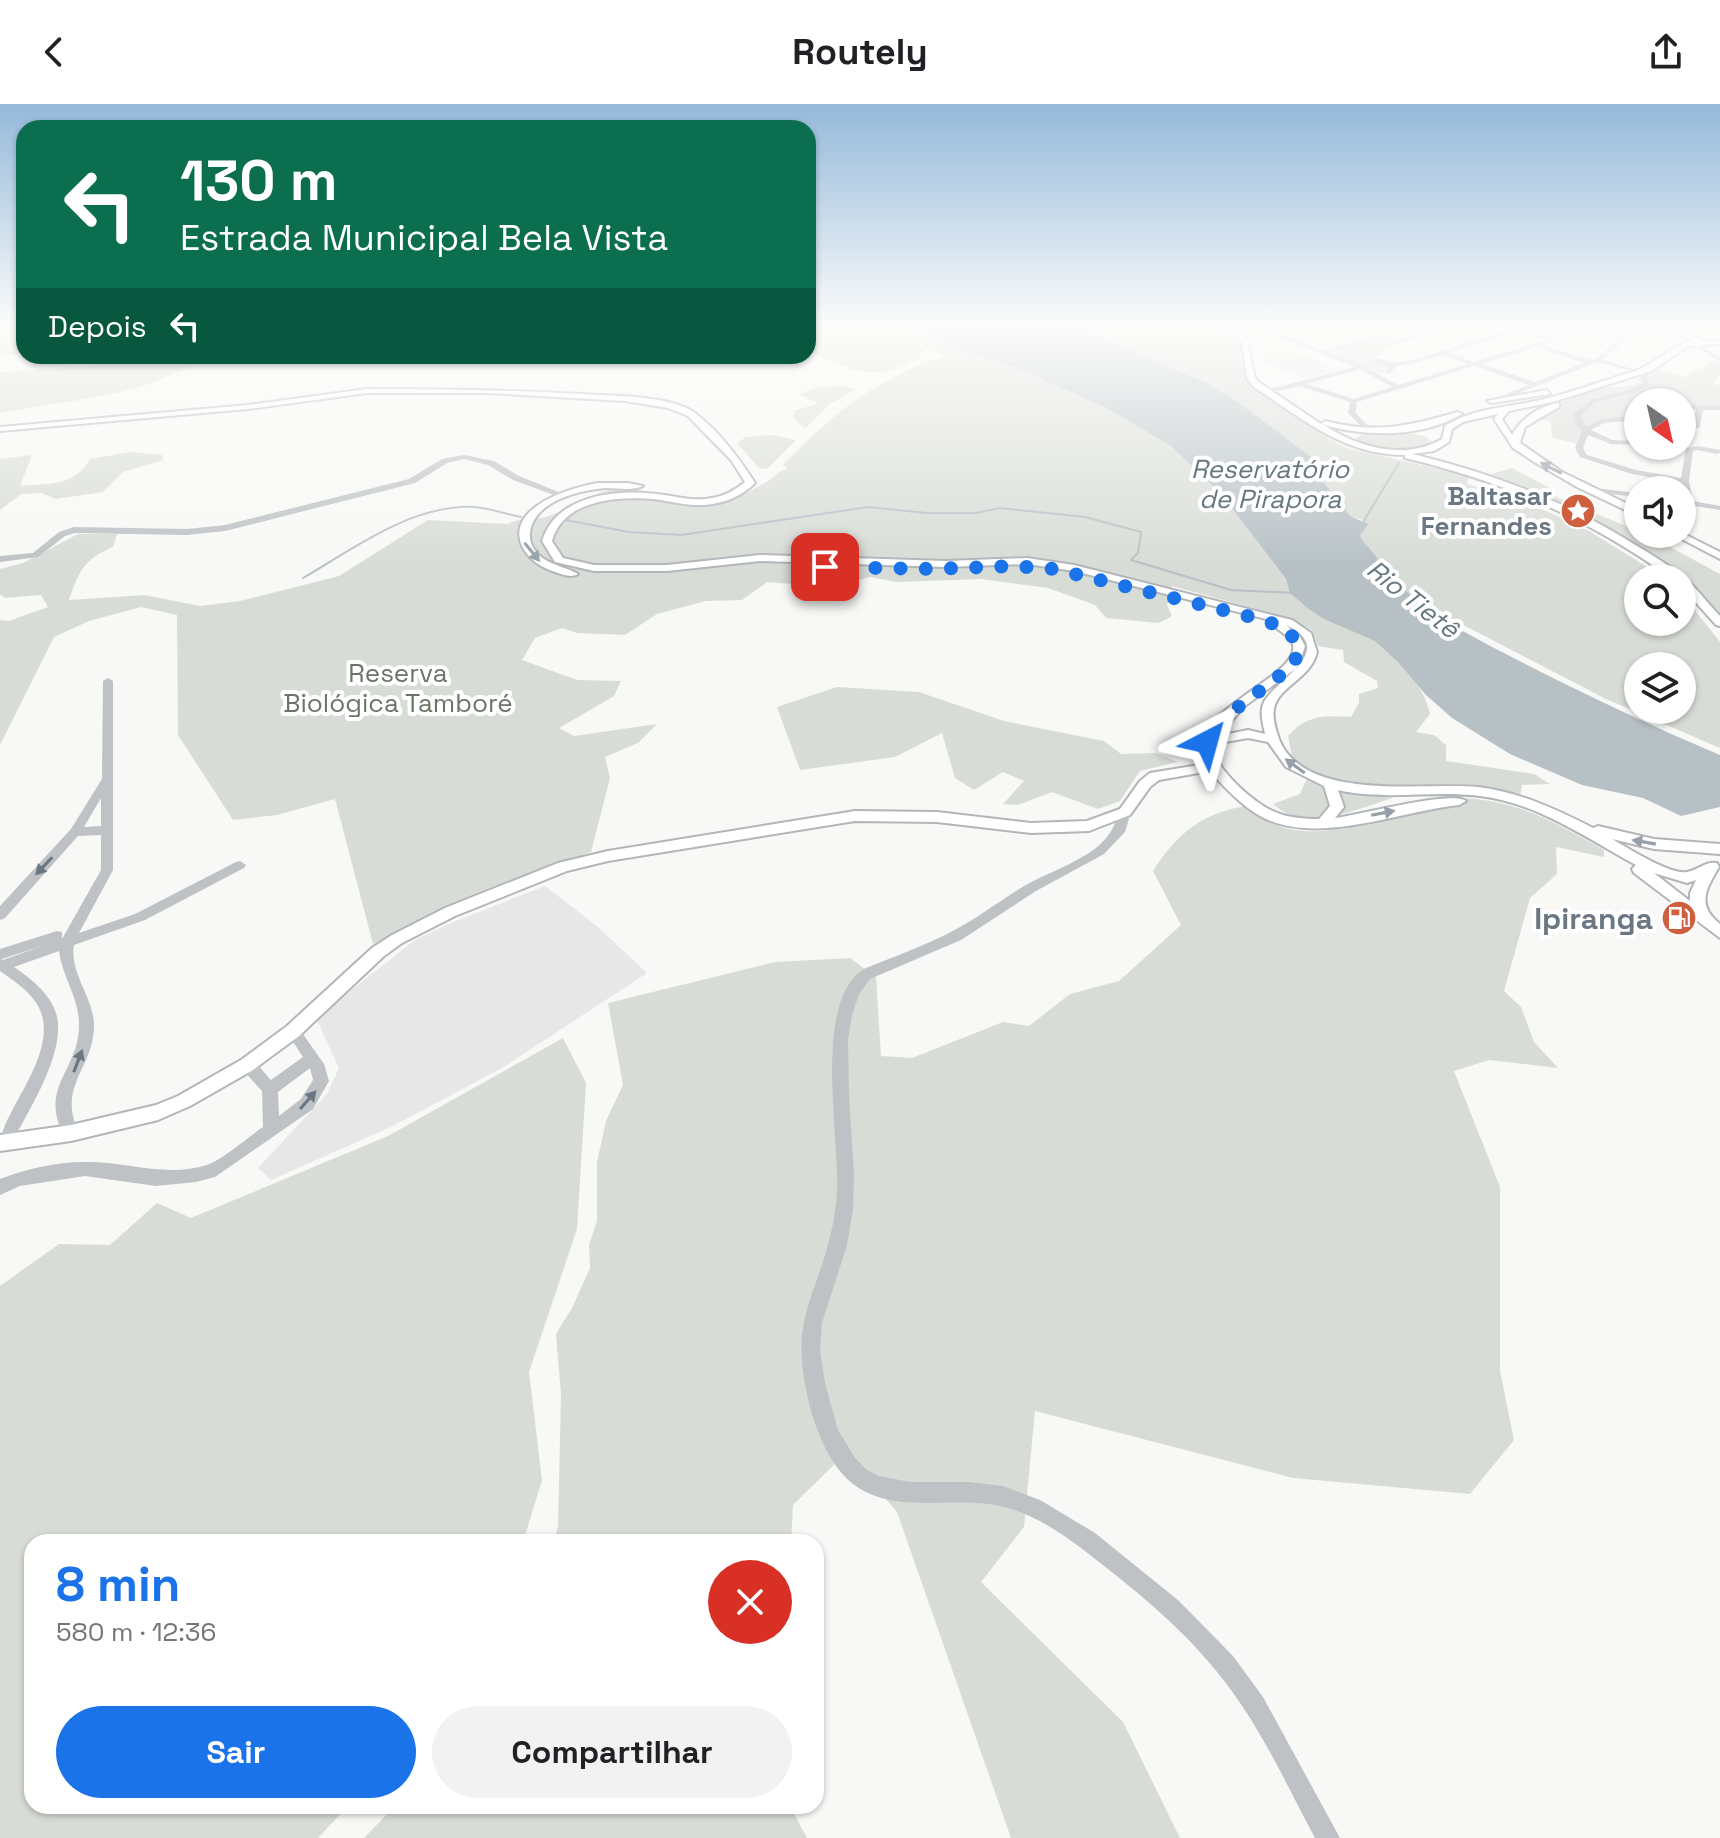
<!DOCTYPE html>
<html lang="pt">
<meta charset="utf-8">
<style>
:root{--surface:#fff;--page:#f2f2f2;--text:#202124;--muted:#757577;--accent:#1a73e8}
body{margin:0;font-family:"Space Grotesk",sans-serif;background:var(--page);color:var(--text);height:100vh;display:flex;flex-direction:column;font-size:30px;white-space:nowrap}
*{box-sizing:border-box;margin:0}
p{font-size:26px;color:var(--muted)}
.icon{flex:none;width:44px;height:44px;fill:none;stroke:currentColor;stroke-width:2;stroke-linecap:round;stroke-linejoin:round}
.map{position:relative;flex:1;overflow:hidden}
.drawer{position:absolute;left:24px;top:1430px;width:800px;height:280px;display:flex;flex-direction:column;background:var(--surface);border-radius:24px;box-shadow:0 2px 6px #0004}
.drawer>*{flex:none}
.top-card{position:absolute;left:16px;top:16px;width:800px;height:244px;border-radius:24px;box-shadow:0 2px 6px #0004;background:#0b6e4f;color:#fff;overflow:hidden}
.needle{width:52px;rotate:146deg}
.fabs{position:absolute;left:1624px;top:284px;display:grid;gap:16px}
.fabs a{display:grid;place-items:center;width:72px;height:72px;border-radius:50%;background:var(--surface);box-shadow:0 2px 6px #0004;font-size:40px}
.pin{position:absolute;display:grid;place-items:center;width:68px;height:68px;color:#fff;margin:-34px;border-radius:16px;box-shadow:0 4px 12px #0006}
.me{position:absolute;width:88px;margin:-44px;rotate:39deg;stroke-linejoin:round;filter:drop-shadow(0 0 6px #0008)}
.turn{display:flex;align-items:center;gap:28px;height:168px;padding:0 32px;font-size:36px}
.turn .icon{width:104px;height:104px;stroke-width:2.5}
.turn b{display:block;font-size:56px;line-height:68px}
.then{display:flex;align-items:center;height:76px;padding:0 32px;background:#0003;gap:16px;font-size:30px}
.round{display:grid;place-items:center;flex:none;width:84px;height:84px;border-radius:42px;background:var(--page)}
.head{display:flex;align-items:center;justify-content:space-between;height:136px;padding:0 32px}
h1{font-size:48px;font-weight:700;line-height:60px;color:var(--accent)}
.cta{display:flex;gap:16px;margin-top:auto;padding:16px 32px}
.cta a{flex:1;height:92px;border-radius:48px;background:var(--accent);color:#fff;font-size:32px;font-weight:700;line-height:92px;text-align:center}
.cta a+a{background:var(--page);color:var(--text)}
header{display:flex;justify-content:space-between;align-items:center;height:104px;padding:0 32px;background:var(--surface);font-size:36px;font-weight:700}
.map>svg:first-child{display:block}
.built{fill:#e6e7e6}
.green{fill:#d8dcd6;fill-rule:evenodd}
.water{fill:#b7c1c5}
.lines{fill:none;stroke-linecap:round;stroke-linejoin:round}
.stream{stroke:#b7c1c5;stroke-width:2}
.major-casing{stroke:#b2b6b9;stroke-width:4}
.minor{fill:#bec2c5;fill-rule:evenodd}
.major{fill:#fff;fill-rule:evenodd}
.oneway{fill:#97a0a8}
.oneway2{fill:#6b7883}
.route{stroke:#1a73e8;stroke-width:14;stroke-dasharray:0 25.2}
.labels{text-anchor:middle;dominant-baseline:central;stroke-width:8;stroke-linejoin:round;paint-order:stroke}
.far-water-label{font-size:26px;font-style:italic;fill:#67787f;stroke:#fff}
.far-poi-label{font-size:26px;font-weight:bold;fill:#6b7883;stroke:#fff;text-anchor:end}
.far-park-label{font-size:26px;fill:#687665;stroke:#fff}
.poi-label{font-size:30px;font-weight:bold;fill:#6b7883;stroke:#fff;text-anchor:end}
</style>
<header><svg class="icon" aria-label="back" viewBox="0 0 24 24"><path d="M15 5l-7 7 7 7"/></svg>Routely<svg class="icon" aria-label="share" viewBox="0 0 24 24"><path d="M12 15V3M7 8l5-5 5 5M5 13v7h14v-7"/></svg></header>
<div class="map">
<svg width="1720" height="1734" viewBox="0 0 1720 1734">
<rect width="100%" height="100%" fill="#f8f8f6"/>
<g class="built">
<polygon points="1285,246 1320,257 1317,259 1339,266 1305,275 1259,256 1267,249"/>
<polygon points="545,782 598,823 647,869 502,964 393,1022 271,1076 258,1064 327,990 339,964 316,914 415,836 451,819"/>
</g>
<g class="green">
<polygon points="0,220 24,220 24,250 0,251"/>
<path d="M808 220C846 220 896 218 925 247 920 254 912 257 904 261 867 278 844 262 808 247Z"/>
<path d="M868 220 909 223 930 234 1009 261 1109 305 1171 342 1221 390 1286 475C1297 514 1345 518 1375 537 1400 553 1424 582 1430 610L1416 628 1434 631 1446 641V657L1534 670 1550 680 1522 681 1520 693C1489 684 1460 678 1428 683 1383 692 1312 736 1273 700L1300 690 1309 670 1293 658 1288 632C1306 611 1325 611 1351 613L1359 599V590L1378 584 1377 577 1344 558 1343 546 1318 542 1312 526 1286 513 1172 482 1167 501 1172 512 1159 519 1106 514 1095 501 1048 484 982 475 896 478 870 473 832 483 767 478 742 496 706 497 657 510 625 531 577 529 562 524 535 534 522 556 577 576 621 577 614 592 559 624 574 632 657 620 638 639 605 653 610 674 591 748 493 783 373 840 335 695 277 711 233 716 178 631 177 511 141 503 89 517 54 533 0 641V516L9 517 48 503 41 491 5 494 0 490V465L23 459 78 430H117L113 443C84 455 79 467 69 496L144 491 200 502 240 497 339 472 428 416 507 420C521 413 535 417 549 412 577 401 602 380 635 385 665 390 686 407 718 400 736 396 752 386 768 377 776 373 778 366 788 365L783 361C835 308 871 278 943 252L900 228Z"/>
<path d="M1071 220H1210L1234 232 1243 242 1246 273 1250 280 1331 336 1347 344 1469 372 1467 380 1549 408 1591 428 1665 474H1638V518H1682V490L1720 538V644L1606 595 1421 499 1396 479 1381 464 1373 448 1364 441 1360 433 1365 416 1350 413 1235 296 1181 267ZM1638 562H1682V606H1638Z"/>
<polygon points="1377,234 1398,239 1373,254 1390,262 1381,270 1328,247"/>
<path d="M253 252H338L322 256 234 262C197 251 172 274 140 283 95 296 46 300 0 309V268Z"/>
<path d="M1713 257 1720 259V271L1714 279 1720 282V303L1682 302V298H1638V313C1612 315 1587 312 1576 339L1552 334 1551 318 1536 314C1554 302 1580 288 1602 284 1617 282 1626 285 1640 278L1638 274 1658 266 1685 273Z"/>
<polygon points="843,282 856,285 830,300 805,325 793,314 795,306 818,300 800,290 819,283"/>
<path d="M1409 329 1424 332 1434 339C1412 349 1378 348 1357 336V333L1363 330Z"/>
<polygon points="772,331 796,336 767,365 759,364 737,339 746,333"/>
<path d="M130 348 162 351 163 356 123 368 103 388 55 395 42 389 21 390 0 406V355L32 351 20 382C50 379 74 383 90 355Z"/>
<path d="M1512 364 1548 383 1558 394 1638 427V430L1657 436 1720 470V510C1661 441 1572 406 1491 370Z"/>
<polygon points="837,583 919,588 1004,617 1104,637 1121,650 1156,649 1178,658 1140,667 1120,697 1098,705 1052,688 1018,701 1003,700 1024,677 1003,668 974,686 955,674 942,629 895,653 800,666 777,603"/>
<path d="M1460 694C1519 696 1554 718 1604 746V753L1556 743 1557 770 1530 794 1504 887 1521 903 1534 938 1558 964 1489 956 1454 967 1500 1083V1267L1514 1336 1470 1390 1293 1374 1035 1307 1024 1423 981 1478 1123 1618 1180 1734H1011L897 1408 846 1349 793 1401 791 1438H554L558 1423 561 1291 556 1230 572 1204 590 1164 589 1141 597 1117V1058L606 1017 623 981 608 899 775 858 850 854 876 873 881 952 912 954 1003 918 1029 922 1070 890 1119 877 1181 821 1153 767C1177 730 1201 709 1246 702 1309 759 1390 703 1460 694Z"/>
<polygon points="563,934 586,979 577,1125 529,1268 542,1376 523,1438 32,1438 32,1702 348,1702 318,1734 0,1734 0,1182 59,1140 110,1141 157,1099 191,1114 388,1032"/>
<polygon points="395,1702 790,1702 807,1734 364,1734"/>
</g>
<path class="water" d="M895 220H1071L1205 278 1235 296 1311 353 1313 365 1350 412 1368 420 1360 432C1364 441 1370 443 1375 451 1410 506 1480 536 1537 566 1597 596 1658 625 1720 651V703L1681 712 1643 694 1582 681 1510 650 1452 614 1426 591 1398 558 1375 537 1324 515 1307 504 1290 489 1286 475 1221 390 1171 342 1109 305 1009 261 958 246 909 223Z"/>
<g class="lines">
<g class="stream">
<polyline points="566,416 629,428 681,431 868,403 926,409 976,409 1000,404 1085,413 1141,428 1138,449 1131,456 1231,486 1295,489"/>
<polyline points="1363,418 1399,359"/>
<path d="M303 474C351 446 403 407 460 403 480 401 501 409 521 413"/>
</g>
<defs>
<g id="major">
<path d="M1219 220H1227L1247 236 1255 274 1260 279 1321 320 1325 317C1376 330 1409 322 1458 308L1462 310C1422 334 1367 333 1324 321 1357 343 1405 357 1442 335L1445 322C1474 303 1513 303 1545 295 1575 287 1605 276 1635 267 1656 260 1672 239 1695 237L1648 220H1658L1700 235 1701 237 1720 236V240L1688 242 1651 267 1553 298 1509 307 1502 315 1512 331C1521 314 1541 301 1559 299V303L1525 323 1520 339 1562 368 1638 405V412L1577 383 1536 359 1513 344 1494 315 1498 310 1463 318 1452 325 1449 338 1434 347 1412 350C1492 369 1568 398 1637 442 1654 452 1673 464 1687 476 1699 487 1709 501 1720 512V522L1716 521 1682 483V474H1671C1589 415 1503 377 1405 354V351C1343 351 1303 315 1254 283L1247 274 1242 238Z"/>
<path d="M1499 220C1513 220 1525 226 1539 228 1553 230 1570 220 1585 220L1542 233Z"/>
<path d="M367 285C439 285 510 286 581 290 612 292 670 291 695 309 719 327 739 354 755 379 741 393 722 400 704 401 686 402 670 397 653 395 617 392 563 396 552 437L563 454 594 461H667L760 451 945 457 1027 454 1074 461 1292 516 1311 529 1317 548C1311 575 1278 582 1274 605 1272 614 1276 626 1279 635 1304 699 1424 678 1478 683 1519 688 1556 705 1593 724L1598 722 1654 735 1720 740V750L1654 745 1612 735C1628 744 1670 771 1687 768 1699 766 1705 757 1717 759L1719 763C1706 785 1696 801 1720 820V834L1634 769 1632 765 1636 761C1586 734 1538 699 1480 692 1433 686 1385 697 1338 686L1344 703 1335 714C1359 711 1452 686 1466 697L1459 701C1400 707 1316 743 1260 712 1242 702 1224 683 1210 667L1159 676 1150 683 1130 711 1089 727 1031 729 937 718 855 717 608 757 567 767 455 812 402 839 384 852 299 932 253 966 190 1002 158 1016 71 1037 0 1047V1031L71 1021 156 1001 178 992 241 956 287 922 372 844 392 831 445 804 558 759 608 747 855 707 937 708 1031 719 1087 717 1120 705 1140 677 1150 669 1205 660C1176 608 1308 572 1292 538 1289 532 1278 526 1273 521L1278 518 1074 467 1027 460 945 463 760 457 667 467H594L555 458 542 437C556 391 616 385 657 390 676 392 693 398 712 394 725 392 735 386 745 378L731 356 688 312 668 304 625 297 488 289H367L248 305 0 327V323L248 301ZM1286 521C1339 546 1277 574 1264 598 1259 608 1263 619 1265 630L1248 626 1218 632 1245 602 1298 563 1305 542 1300 533ZM1248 634 1268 638 1286 663 1324 682 1330 702 1319 715C1304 715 1289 714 1275 708 1256 701 1210 662 1214 640ZM1654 769 1687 779 1696 776 1690 789V797Z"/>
<polygon points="1547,286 1550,290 1491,299 1487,297"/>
<path d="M598 379H628L643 382C633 387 618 384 606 384 580 386 533 397 530 429 529 440 535 449 544 455 555 462 568 464 578 470 571 474 564 471 555 468 542 464 528 455 522 442 505 403 572 383 598 379Z"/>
<polygon points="1682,429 1720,448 1720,455 1672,430"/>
</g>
</defs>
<use href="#major" class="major-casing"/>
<g class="minor">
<path d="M1244 220H1253L1323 246 1376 231 1398 236 1440 220H1449L1398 240 1376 235 1328 248 1357 259 1398 281 1468 260 1444 251 1395 263 1389 271 1386 269 1388 262 1372 256V254C1385 255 1394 260 1408 257 1444 251 1500 218 1534 228L1495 234 1449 249 1475 258 1543 237 1575 220H1584L1625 231 1641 223 1637 220H1645L1648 223 1628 234 1602 256 1633 265V267L1597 258 1501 296 1499 293 1529 281 1474 262 1357 298 1356 309 1374 329 1370 331 1348 309 1350 298 1299 282 1279 287 1260 285 1279 283 1355 263ZM1578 222 1621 234 1597 254 1590 256 1542 241ZM1536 243 1584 259 1535 278 1481 260ZM1360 265 1392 283 1354 295 1307 280Z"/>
<polygon points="1694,237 1720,253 1720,258 1692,240"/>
<polygon points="1641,266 1644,268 1650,281 1633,289 1595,298 1581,312 1586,323 1602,315 1638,312 1638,316 1604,319 1591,326 1612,336 1638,337 1638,341 1611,340 1588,331 1583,344 1587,351 1636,366 1681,374 1686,344 1698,342 1720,346 1720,349 1717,350 1698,346 1693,347 1689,377 1693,397 1720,402 1720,406 1682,400 1682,396 1684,396 1681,379 1632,370 1580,353 1575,344 1582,327 1576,320 1574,310 1591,296 1629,286 1644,279 1638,268"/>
<polygon points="1682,301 1720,302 1720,306 1703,306 1700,323 1682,330 1682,325 1694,320 1696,305 1682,305"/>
<polygon points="464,351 494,357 519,372 566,391 559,393 513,376 488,361 464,355 447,359 415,379 225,427 187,431 75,429 65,432 38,453 0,458 0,452 33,449 59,428 74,423 187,425 225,421 409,375 442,355"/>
<polygon points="1594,384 1638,389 1638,393 1591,388 1590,386"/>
<path d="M108 574 113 577V766L79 829 135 810 236 758 240 757 246 761 244 764 145 816 74 841C69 868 93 893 94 920 95 964 56 981 79 1029L77 1034 71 1036 65 1034C37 982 80 967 79 920 79 894 62 872 59 847L14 863C31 875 49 888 56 909 68 948 26 1010 9 1044L3 1046 0 1045C0 1027 8 1015 16 999 30 974 53 935 40 906 33 889 14 877 0 867V845L57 827 62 828V835L101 766V731L78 732 5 814 0 816V802L71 725 102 675 103 577ZM101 694V722L84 723ZM45 841 3 856 1 855 5 854Z"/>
<path d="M1125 704 1131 708 1125 728 1104 750 1036 787 961 836 870 875 859 890 852 911 848 936 849 993 854 1069 853 1105 847 1141 822 1219 820 1246 825 1279 838 1326 855 1354 867 1366 879 1372 910 1378H968L1003 1382 1040 1396 1095 1429 1179 1497 1233 1552 1263 1593 1340 1734H1315C1288 1684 1265 1632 1231 1586 1195 1536 1148 1496 1099 1458 1071 1436 1040 1412 1004 1403 955 1390 897 1413 853 1380 817 1353 798 1274 802 1231 804 1214 809 1197 815 1181 826 1151 835 1121 837 1088 840 1036 813 902 861 867 866 863 875 861 881 858 904 849 927 840 949 829 975 816 999 797 1024 782 1047 769 1075 760 1096 744 1108 734 1115 723 1119 708Z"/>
<path d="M293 921 298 923 324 960 329 977 313 1005 215 1073 196 1078 156 1082 85 1072 20 1082 0 1091V1075C25 1065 57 1058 84 1058 126 1057 166 1074 207 1061 224 1055 247 1034 263 1023L262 987 242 965 239 961 242 957C254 952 263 968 271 976L303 953 286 927 288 923ZM310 964 313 976 301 995 279 1012 278 988Z"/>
</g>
<use href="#major" class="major"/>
</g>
<defs><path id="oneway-solid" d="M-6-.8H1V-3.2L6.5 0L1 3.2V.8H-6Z" transform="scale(2)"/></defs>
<g class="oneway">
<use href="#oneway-solid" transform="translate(1551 364) rotate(-153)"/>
<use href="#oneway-solid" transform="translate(532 448) rotate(51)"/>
<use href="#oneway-solid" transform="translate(1295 662) rotate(-144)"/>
<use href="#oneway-solid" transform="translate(1383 709) rotate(-11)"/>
<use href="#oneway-solid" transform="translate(1644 738) rotate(-170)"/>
</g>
<g class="oneway2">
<use href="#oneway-solid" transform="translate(44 762) rotate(133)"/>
<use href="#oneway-solid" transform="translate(78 957) rotate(-69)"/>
<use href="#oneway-solid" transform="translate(308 996) rotate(-49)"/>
</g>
<linearGradient id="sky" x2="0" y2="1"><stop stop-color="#94b9da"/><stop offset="0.48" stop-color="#fcfcfb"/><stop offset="1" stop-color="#fcfcfb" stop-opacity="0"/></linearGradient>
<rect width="1720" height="463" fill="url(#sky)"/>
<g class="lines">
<polyline class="route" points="825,463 934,465 1013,462 1054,465 1260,515 1287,525 1299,542 1294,561 1229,610 1207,638"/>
</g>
<defs>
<symbol id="sight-disc" viewBox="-11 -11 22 22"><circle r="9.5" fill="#cf603f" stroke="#fff"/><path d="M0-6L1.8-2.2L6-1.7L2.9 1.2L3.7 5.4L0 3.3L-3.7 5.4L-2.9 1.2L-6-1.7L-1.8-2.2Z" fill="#fff"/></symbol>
<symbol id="fuel-disc" viewBox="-11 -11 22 22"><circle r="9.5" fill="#cf603f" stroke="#fff"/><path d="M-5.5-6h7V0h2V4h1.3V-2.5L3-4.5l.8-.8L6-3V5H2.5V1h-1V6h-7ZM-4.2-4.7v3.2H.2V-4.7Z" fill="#fff"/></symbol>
</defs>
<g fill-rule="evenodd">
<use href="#sight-disc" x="1558" y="387" width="40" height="40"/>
<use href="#fuel-disc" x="1659" y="794" width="40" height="40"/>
</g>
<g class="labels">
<g class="far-water-label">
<text x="1270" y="365">Reservatório<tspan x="1270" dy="30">de Pirapora</tspan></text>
<text transform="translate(1413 495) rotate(38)">Rio Tietê</text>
</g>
<g class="far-poi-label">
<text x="1552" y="392">Baltasar<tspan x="1552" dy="30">Fernandes</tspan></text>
</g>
<g class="far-park-label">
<text x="398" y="569">Reserva<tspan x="398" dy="30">Biológica Tamboré</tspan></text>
</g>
<g class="poi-label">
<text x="1653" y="814">Ipiranga</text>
</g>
</g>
</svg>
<div class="fabs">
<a><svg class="needle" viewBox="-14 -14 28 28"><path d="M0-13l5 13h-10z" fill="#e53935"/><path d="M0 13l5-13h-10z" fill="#757577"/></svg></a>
<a><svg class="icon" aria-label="sound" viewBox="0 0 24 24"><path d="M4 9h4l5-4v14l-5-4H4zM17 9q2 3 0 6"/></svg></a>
<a><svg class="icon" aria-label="search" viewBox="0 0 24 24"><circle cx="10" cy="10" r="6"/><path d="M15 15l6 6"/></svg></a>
<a><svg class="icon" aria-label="layers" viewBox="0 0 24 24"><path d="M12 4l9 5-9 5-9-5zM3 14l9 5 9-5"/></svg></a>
</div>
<div class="pin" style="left:825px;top:463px;background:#d93025"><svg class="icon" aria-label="arrive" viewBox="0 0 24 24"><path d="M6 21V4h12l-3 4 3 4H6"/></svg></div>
<svg class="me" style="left:1207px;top:638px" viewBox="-20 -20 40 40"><path d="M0-17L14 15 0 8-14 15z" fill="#1a73e8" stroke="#fff" stroke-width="4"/></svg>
<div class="top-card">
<div class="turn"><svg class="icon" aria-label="left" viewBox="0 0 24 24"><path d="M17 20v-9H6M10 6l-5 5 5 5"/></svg><div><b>130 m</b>Estrada Municipal Bela Vista</div></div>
<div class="then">Depois<svg class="icon" aria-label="left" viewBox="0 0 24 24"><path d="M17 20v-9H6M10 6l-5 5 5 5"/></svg></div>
</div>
<section class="drawer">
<div class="head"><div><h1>8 min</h1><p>580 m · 12:36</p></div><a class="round" style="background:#d93025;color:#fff"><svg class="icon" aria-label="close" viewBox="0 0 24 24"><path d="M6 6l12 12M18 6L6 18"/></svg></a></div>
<div class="cta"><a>Sair</a><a>Compartilhar</a></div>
</section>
</div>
